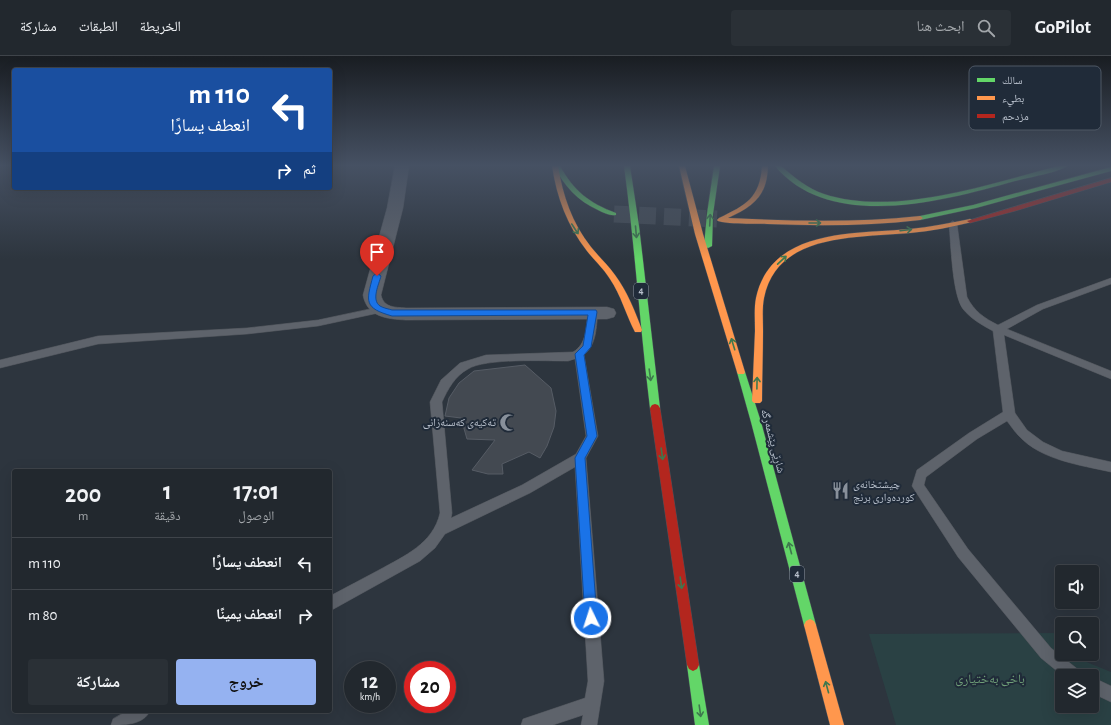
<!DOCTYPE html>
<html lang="ar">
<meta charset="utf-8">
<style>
:root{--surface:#22282e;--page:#2a3036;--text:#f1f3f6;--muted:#a2a6aa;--line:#3f444a;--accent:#95b2f1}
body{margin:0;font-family:"Alegreya Sans","Noto Naskh Arabic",sans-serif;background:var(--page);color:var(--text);direction:rtl;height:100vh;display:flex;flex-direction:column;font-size:15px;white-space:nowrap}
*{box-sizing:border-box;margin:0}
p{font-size:13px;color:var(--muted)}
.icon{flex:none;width:22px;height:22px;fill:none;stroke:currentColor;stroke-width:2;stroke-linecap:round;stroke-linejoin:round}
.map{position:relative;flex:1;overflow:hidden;direction:ltr}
.side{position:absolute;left:12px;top:413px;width:320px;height:244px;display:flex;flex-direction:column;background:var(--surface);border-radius:4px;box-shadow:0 4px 16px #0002,0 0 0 1px var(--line);direction:rtl}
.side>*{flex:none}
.hud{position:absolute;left:12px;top:12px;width:320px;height:122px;border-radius:4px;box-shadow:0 4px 16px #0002,0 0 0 1px var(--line);direction:rtl;background:#1a4fa0;color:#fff;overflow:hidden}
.buttons{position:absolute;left:1055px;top:509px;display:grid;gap:8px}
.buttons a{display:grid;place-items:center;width:44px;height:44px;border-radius:4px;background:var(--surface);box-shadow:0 4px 16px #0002,0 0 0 1px var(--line);font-size:20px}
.speed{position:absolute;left:344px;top:605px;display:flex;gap:8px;font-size:20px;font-weight:700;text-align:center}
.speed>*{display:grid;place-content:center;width:52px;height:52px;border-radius:50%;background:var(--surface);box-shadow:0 4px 16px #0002,0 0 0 1px var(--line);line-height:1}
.speed small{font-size:10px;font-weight:400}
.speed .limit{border:6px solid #d22;background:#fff;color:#111}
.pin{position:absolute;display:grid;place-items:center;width:34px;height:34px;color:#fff;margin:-41px -17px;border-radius:50% 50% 50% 0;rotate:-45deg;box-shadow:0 0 4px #0007}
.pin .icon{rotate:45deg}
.me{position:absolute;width:44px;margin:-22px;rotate:356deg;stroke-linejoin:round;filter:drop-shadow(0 0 3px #0008)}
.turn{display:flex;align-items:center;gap:14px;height:84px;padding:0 16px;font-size:18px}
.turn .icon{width:52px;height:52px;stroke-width:2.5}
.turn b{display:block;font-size:28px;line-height:34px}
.then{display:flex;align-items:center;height:38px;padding:0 16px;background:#0003;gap:8px;font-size:15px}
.eta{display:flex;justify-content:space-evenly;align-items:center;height:68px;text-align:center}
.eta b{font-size:24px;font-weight:700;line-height:28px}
.primary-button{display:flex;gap:8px;margin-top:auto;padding:8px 16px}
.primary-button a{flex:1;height:46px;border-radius:4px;background:var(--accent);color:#111;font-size:16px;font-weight:700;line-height:46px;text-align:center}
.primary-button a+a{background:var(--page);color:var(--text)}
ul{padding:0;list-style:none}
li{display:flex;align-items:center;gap:12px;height:52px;padding:0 16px;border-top:1px solid var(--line)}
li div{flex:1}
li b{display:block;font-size:15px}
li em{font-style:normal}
header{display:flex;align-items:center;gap:24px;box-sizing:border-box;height:56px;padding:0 20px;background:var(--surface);border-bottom:1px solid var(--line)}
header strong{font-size:19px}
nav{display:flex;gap:22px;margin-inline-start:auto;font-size:14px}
.search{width:280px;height:36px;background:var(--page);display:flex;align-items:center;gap:10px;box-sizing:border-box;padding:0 14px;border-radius:4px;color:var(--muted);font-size:15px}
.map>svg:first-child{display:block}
.green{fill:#2a4144;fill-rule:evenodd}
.building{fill:#434951;stroke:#565c65}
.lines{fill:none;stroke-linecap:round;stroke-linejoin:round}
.primary-tunnel{stroke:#424a53;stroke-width:17;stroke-dasharray:17 8;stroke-linecap:butt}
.lane-casing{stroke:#4c5158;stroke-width:1}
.street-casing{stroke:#4c5158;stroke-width:1}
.fast-casing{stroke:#4b515a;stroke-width:1}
.slow-casing{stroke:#4b515a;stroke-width:1}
.jam-casing{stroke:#4b515a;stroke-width:1}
.lane{fill:#5e636b;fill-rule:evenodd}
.street{fill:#5e636b;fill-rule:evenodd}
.fast{fill:#63d668;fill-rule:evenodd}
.slow{fill:#ff974d;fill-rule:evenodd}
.jam{fill:#b3261e;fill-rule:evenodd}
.oneway{stroke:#3e784e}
.route{fill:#1a73e8;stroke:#114b97}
.labels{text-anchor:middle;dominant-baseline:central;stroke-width:4;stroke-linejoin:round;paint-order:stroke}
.shield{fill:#202b39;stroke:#8b94a1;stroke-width:1}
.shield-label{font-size:10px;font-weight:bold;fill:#b9c1cd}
.poi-label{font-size:11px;fill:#b9c1cd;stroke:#202b39;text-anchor:end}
.street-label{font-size:11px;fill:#b9c1cd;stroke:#202b39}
.near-park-label{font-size:13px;fill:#6f9f78;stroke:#202b39}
.key{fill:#202b39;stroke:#4e5865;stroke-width:1}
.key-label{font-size:11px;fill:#b9c1cd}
</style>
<header>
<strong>GoPilot</strong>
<div class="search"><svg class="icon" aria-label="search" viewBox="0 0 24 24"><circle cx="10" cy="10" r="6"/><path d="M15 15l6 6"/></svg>ابحث هنا</div>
<nav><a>الخريطة</a><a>الطبقات</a><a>مشاركة</a></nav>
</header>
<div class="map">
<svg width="1111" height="669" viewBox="0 0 1111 669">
<rect width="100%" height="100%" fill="#2d353e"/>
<path class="green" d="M1060 577 1062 579V598H1078L1084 605 1111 616V669H896L869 578ZM1062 620H1092V650H1062Z"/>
<polygon class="building" points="525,309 551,332 556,355 554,371 547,390 540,402 529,396 502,408 503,418 488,418 472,414 495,384 467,383 461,362 445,360 449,342 459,327 474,315"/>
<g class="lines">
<polyline class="primary-tunnel" points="614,158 717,163"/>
<defs>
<g id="lane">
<path d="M953 165 957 168 967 241C974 255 984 262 998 269L1037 249 1111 222V228L1043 253 1007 273 1111 315V323L1004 279 1015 357 1027 374 1043 386 1062 395 1111 406V416C1080 409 1041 404 1019 380 1014 375 1011 370 1007 365L977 383 926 421 924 429 968 493 1051 592 1080 615 1083 620H1063L1041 602 958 501 912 430 917 414 969 377 1003 356 993 275C982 269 971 263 963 253 952 238 951 188 949 168Z"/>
<polygon points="380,251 385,254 383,256 318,270 247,278 98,288 0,312 0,304 98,280 247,272 318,264"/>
<path d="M593 253 598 256C596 271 597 288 584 299L598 380 586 402 604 625 597 669H581L583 659 553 669H521L523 663 585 642 588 625 575 411 530 437 445 478 435 492 420 505 330 555V540C346 531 363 523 379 514 404 500 433 488 440 457L430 346 441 324 460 307 486 299 573 296C587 288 586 271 588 256ZM575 303 586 380 576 398 522 429 451 462 452 457 442 346C448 333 455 320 468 313 485 302 545 305 568 305Z"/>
<polygon points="1092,621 1111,630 1111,646 1092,637"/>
<path d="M127 655H150C143 669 125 669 111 669L113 663Z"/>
</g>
<path id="street" d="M395 110H409L403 152 381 239C384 252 395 251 406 252L607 251 614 253 616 257 614 261 607 263 406 264C387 263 367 261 363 239L387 152Z"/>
<g id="fast">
<path d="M554 110H560C574 135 589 147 616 157V159C610 160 604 157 598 154 578 145 564 130 554 110Z"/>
<path d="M624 110H630L639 170 660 352 658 355H652L650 352C640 271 635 190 624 110Z"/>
<polygon points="714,110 720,110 713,158 712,190 708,192 704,190 707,158"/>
<path d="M775 110H781C794 121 808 133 824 138 894 161 989 128 1058 110H1067C1060 116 1026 122 1015 125 944 145 830 176 775 110Z"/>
<polygon points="1111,111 1111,115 976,152 920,164 917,162 920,160 973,149"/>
<polygon points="741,313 745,316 761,366 816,569 814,573 810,575 806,573 804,569 751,366 737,316"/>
<polygon points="693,603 697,605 699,609 709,669 695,669 687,609 689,605"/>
</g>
<g id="slow">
<path d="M552 110H558C563 140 572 167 591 191 599 201 608 209 615 219 627 235 635 255 642 274L641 276H635C626 259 621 239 610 223 604 213 594 204 587 195 567 169 557 142 552 110Z"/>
<polygon points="679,110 685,110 703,178 745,316 744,318 738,318 737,316 695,178"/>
<path d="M762 110H768C767 140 754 150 728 162 792 165 856 167 920 160L923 162 920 164C869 170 818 170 767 168 751 167 733 169 718 165L717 164 719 162C746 149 760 142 762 110Z"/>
<path d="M970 163 972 164V166C952 171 931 175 910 177 858 182 777 176 764 242 762 252 763 264 763 275 763 298 762 322 762 345L760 347H754L752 345C753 322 754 298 755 275 755 264 754 252 756 242 771 172 855 178 910 173 930 171 950 167 970 163Z"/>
<polygon points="810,563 814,565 816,569 844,669 830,669 804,569 806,565"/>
</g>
<g id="jam">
<polygon points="1111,122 1111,126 1015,155 970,167 967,165"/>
<polygon points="655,348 658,349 660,352 699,609 697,613 693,615 689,613 687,609 650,352 652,349"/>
</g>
</defs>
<use href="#lane" class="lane-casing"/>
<use href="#street" class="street-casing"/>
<use href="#fast" class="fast-casing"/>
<use href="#slow" class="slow-casing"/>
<use href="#jam" class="jam-casing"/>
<use href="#lane" class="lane"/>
<use href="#street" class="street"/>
<use href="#fast" class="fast"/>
<use href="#slow" class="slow"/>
<use href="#jam" class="jam"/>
</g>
<defs><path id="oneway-shaft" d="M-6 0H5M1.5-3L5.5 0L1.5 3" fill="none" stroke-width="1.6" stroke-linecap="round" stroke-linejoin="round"/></defs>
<g class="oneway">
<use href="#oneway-shaft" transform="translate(710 164) rotate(-87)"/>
<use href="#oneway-shaft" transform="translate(815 167)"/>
<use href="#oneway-shaft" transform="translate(575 173) rotate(57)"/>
<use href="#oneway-shaft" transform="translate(906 174) rotate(-7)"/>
<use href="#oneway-shaft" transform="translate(636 176) rotate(85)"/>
<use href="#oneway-shaft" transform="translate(782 204) rotate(-43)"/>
<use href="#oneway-shaft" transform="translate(733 288) rotate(-107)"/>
<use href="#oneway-shaft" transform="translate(650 319) rotate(82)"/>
<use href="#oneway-shaft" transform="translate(757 327) rotate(-89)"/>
<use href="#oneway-shaft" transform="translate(662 398) rotate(82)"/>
<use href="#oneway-shaft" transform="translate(790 492) rotate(-105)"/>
<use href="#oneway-shaft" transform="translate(681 527) rotate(82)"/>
<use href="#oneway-shaft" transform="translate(827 631) rotate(-105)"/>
<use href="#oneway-shaft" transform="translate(700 655) rotate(82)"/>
</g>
<linearGradient id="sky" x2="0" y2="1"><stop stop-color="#191d22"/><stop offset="0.54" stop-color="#465163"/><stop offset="1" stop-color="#465163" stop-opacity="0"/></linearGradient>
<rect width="1111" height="203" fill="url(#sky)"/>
<path class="route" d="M377 217 381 220C379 228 371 244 380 250 383 252 389 253 392 254H596L597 256 591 291 584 299 597 380 585 402 597 562 595 566 591 567 587 566 585 562 575 402 587 380 575 298 583 290 588 259 392 260C364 252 366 246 373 220Z"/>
<defs>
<symbol id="mosque-bare" viewBox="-9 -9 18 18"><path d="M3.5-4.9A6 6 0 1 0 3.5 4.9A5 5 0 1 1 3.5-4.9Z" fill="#88909b" stroke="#202b39" stroke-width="2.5" paint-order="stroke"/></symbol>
<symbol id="restaurant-bare" viewBox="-9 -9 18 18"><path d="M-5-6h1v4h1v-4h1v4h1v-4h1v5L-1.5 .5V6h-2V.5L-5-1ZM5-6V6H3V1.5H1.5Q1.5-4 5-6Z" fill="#88909b" stroke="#202b39" stroke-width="2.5" paint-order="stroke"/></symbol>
</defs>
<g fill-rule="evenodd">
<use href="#mosque-bare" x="496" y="354" width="25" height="25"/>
<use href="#restaurant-bare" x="828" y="422" width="25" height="25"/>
</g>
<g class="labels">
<g class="shield">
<rect x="634" y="227" width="14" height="16" rx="3"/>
<rect x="790" y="510" width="14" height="16" rx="3"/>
</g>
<g class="shield-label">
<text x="641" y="235">4</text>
<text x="797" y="518">4</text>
</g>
<g class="poi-label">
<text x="496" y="366">تەکیەی کەسنەزانی</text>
<text x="853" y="428" text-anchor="start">چيشتخانەی<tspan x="853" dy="13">کوردەواری برنج</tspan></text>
</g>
<g class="street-label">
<text transform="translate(773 385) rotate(75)">شاڕێی پێشمەرگە</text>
</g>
<g class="near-park-label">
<text x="990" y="623">باخی بەختیاری</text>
</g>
</g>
<rect x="969" y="10" width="132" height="64" rx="6" class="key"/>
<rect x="977" y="22" width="18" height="4" fill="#63d668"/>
<rect x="977" y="40" width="18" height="4" fill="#ff974d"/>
<rect x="977" y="58" width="18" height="4" fill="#b3261e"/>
<g class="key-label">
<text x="1002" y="28">سالك</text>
<text x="1002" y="46">بطيء</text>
<text x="1002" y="64">مزدحم</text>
</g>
</svg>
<div class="buttons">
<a><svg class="icon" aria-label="sound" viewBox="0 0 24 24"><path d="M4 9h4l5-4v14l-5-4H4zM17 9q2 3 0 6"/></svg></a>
<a><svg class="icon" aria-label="search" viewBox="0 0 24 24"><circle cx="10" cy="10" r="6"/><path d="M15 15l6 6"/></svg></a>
<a><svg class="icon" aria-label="layers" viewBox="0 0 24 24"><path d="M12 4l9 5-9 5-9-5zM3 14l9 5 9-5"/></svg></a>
</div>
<div class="speed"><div>12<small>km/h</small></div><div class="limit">20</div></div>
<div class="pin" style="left:377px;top:220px;background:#d93025"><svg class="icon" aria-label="arrive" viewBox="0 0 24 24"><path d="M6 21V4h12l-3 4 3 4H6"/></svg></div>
<svg class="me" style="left:591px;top:562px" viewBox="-20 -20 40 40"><circle r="17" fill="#1a73e8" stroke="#fff" stroke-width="3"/><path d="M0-11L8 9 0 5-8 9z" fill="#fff"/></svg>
<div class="hud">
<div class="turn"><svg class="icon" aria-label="left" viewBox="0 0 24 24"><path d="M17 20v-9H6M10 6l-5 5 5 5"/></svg><div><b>110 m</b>انعطف يسارًا</div></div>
<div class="then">ثم<svg class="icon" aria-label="right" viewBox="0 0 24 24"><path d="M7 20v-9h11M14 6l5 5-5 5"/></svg></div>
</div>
<section class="side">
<div class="eta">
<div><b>17:01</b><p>الوصول</p></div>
<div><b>1</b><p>دقيقة</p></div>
<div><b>200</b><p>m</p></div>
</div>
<ul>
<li><svg class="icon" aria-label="left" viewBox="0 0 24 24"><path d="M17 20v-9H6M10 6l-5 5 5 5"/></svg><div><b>انعطف يسارًا</b></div><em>110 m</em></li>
<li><svg class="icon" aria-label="right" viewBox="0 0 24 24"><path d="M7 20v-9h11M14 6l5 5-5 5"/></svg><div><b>انعطف يمينًا</b></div><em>80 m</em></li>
</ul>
<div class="primary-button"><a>خروج</a><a>مشاركة</a></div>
</section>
</div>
